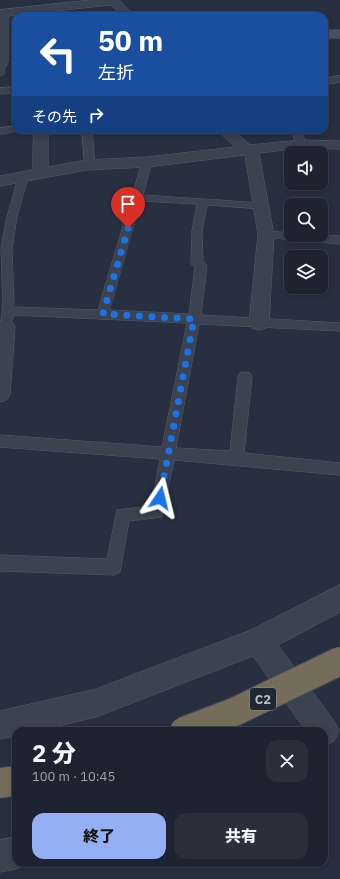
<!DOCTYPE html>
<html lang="ja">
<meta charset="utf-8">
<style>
:root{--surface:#1d2330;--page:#2a2f3c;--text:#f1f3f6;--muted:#a0a4ab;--line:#3b404c;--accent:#94aff3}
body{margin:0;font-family:"IBM Plex Sans","Noto Sans JP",sans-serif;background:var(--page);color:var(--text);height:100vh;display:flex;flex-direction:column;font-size:15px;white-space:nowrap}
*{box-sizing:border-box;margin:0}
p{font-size:13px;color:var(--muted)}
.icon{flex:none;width:22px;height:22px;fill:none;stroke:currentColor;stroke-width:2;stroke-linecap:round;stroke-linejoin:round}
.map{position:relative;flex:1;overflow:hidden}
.side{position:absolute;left:12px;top:727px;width:316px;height:140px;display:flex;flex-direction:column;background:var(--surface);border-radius:12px;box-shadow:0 2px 6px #0003,0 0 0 1px var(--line)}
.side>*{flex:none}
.top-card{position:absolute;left:12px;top:12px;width:316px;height:122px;border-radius:12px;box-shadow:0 2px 6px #0003,0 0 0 1px var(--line);background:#1a4fa0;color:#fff;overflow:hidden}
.buttons{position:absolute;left:284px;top:146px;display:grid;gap:8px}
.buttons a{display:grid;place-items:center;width:44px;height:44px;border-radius:8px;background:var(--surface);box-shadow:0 2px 6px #0003,0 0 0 1px var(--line);font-size:20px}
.pin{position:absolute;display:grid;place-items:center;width:34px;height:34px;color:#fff;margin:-41px -17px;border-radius:50% 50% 50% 0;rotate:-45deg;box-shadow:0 0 4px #0007}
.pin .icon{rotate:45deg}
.me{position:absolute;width:44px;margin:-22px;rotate:10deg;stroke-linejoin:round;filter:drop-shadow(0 0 3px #0008)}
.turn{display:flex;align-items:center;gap:14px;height:84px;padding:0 20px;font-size:18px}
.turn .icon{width:52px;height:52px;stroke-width:2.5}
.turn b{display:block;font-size:28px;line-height:34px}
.then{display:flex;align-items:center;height:38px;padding:0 20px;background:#0003;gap:8px;font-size:15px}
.round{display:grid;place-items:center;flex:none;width:42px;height:42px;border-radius:12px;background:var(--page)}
.headline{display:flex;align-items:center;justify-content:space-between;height:68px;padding:0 20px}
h1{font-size:24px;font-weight:800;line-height:30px}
.cta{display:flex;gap:8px;margin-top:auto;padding:8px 20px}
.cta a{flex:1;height:46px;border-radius:12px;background:var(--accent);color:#111;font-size:16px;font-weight:800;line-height:46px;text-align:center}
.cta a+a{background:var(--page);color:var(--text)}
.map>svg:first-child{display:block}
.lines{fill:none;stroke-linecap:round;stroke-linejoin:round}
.lane-casing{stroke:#565d6a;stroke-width:1}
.street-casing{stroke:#565d6a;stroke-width:1}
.secondary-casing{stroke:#565d6a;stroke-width:1}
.highway-casing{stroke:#434a57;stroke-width:1}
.lane{fill:#3b4250;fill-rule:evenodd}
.street{fill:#3b4250;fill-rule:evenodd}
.secondary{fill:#495063;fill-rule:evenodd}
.highway{fill:#756d59;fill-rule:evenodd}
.highway-bridge-casing{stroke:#434a57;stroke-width:30;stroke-linecap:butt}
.highway-bridge{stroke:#756d59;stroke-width:28}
.route{stroke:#1a73e8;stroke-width:7;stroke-dasharray:0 12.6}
.labels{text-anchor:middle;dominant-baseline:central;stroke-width:3.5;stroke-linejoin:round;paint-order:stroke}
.shield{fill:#202735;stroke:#8a909d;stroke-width:1}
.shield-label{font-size:13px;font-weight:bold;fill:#b8bdca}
</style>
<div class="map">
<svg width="340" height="879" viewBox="0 0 340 879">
<rect width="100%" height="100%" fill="#272f40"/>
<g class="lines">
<defs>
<g id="lane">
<polygon points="0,60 6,62 4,74 0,76"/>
<polygon points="340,76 340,82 324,85 324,79"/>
<polygon points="16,87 16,93 0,94 0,88"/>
<polygon points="16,126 16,130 19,131 0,134 0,128"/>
<polygon points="82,130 92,130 95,165 90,168 85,165"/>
<polygon points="291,130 301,130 306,144 304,146 298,146"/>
<path d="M147 159 152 162 143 195 262 203 267 206 262 209 207 205 202 231 203 262 207 265 201 315 340 323V331L199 324 176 448 230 451 238 377 240 373 245 372 250 373 252 377 244 453 340 463V475L174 460 162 517 129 521 120 572 114 575 0 571V555L107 559 117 510 151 506 160 459 0 447V435L162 447 187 323 14 315 11 323H3L1 320 3 305 1 248 7 217 19 175H27L28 177 17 217 12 248 14 307 98 310 142 162ZM141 201 197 204 192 231 191 264 195 267 189 314 110 310Z"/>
<polygon points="266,231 291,233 291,235 340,236 340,244 262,237 261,235"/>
</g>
<g id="street">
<polygon points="91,0 119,0 134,16 122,16 111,5 8,16 8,62 7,65 0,65 0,10"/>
<polygon points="34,130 48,130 48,167 86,160 147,157 235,147 217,130 233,130 250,145 301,140 340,141 340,149 301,148 259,153 274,235 269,323 266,328 259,330 252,328 249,323 258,235 245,155 147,167 86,170 0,186 0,176 32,170"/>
<polygon points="5,320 12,322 15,327 10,394 7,400 0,402 0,321"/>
<polygon points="340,585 340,612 278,645 334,721 339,731 334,741 324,746 324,731 306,731 253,656 96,717 37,731 16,731 16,736 0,739 0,711 96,689 251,630"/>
<polygon points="16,837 16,863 28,863 27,864 16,869 0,872 0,840"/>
</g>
<rect id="secondary" x="324" y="30" width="16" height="8"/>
<polygon id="highway" points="16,766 16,796 0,798 0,768"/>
</defs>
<use href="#lane" class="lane-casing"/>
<use href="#street" class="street-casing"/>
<use href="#secondary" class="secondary-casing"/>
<use href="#highway" class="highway-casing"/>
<use href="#lane" class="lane"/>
<use href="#street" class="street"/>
<use href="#secondary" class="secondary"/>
<use href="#highway" class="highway"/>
<defs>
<polyline id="highway-bridge" points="184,731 234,712 340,661"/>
</defs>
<use href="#highway-bridge" class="highway-bridge-casing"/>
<use href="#highway-bridge" class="highway-bridge"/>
</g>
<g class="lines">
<polyline class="route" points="128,228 103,314 194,319 160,498"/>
</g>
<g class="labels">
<rect class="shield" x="250" y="688" width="26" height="22" rx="3"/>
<g class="shield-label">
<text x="263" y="699">C2</text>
</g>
</g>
</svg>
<div class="buttons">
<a><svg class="icon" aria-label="sound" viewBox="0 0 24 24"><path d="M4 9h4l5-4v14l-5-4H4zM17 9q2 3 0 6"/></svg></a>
<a><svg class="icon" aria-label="search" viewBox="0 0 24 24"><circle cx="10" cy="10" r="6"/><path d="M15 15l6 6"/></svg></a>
<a><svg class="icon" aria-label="layers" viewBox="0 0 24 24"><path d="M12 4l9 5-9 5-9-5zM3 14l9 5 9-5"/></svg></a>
</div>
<div class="pin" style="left:128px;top:228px;background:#d93025"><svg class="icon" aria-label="arrive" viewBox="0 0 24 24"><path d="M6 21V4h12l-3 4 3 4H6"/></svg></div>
<svg class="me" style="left:160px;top:498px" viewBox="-20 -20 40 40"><path d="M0-17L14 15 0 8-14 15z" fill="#1a73e8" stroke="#fff" stroke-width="4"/></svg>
<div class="top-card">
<div class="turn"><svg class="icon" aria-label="left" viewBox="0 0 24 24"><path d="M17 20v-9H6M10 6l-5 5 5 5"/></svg><div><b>50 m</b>左折</div></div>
<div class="then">その先<svg class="icon" aria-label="right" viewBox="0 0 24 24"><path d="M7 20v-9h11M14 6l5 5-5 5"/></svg></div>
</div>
<section class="side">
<div class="headline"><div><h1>2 分</h1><p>100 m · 10:45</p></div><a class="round"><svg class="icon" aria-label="close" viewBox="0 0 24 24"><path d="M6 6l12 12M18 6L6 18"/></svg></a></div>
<div class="cta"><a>終了</a><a>共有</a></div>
</section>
</div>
